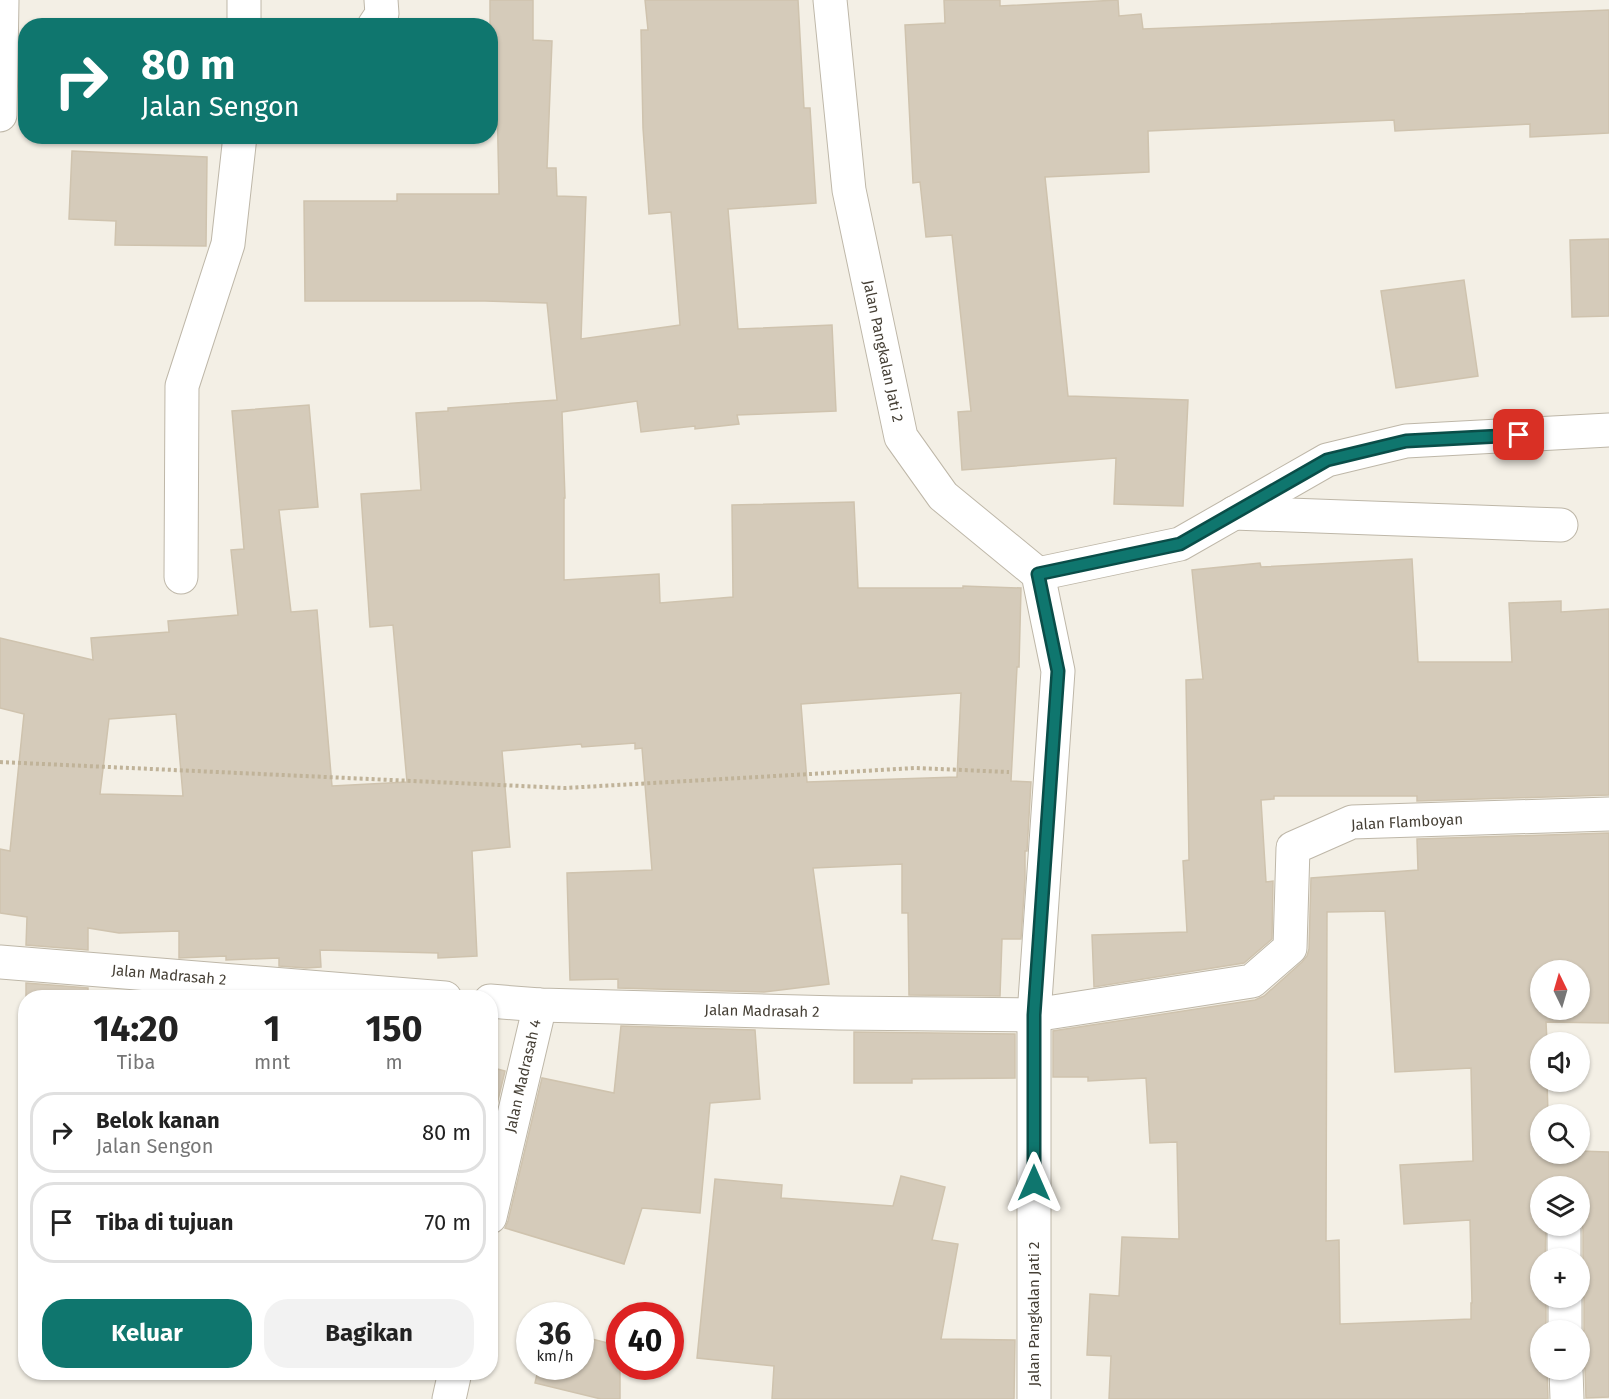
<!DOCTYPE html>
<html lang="id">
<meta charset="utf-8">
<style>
:root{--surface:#fff;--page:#f2f2f2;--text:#222;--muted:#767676;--line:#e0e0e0;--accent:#0f766e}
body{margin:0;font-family:"Fira Sans",sans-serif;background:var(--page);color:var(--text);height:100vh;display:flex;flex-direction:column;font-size:22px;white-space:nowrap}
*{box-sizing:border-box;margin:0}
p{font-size:20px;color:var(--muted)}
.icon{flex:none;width:33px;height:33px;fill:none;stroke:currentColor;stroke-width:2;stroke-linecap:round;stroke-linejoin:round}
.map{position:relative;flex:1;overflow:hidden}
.panel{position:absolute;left:18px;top:990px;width:480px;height:390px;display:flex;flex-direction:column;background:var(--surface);border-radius:24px;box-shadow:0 2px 4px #0004}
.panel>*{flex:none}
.hud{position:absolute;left:18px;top:18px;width:480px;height:126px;border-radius:24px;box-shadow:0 2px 4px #0004;background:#0f766e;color:#fff;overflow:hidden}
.needle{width:39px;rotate:355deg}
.tools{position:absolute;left:1530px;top:960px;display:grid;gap:12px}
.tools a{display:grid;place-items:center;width:60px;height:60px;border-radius:50%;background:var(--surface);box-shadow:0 2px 4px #0004;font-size:30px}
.speed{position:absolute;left:516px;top:1302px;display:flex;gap:12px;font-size:30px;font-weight:700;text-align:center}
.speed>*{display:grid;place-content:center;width:78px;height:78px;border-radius:50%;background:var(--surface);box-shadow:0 2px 4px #0004;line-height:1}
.speed small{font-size:15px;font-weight:400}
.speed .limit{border:9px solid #d22;background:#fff;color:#111}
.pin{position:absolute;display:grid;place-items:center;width:51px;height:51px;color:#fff;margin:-26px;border-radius:12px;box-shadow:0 3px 9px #0006}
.me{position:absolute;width:66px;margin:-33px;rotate:0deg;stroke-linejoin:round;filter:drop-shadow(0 0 4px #0008)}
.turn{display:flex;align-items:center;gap:21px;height:126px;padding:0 24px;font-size:27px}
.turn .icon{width:78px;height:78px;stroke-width:2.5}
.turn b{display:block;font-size:42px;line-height:51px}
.eta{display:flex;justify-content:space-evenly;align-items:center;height:102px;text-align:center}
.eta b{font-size:36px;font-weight:700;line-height:42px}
.action{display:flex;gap:12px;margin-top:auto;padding:12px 24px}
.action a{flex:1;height:69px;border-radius:24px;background:var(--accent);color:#fff;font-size:24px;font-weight:700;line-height:69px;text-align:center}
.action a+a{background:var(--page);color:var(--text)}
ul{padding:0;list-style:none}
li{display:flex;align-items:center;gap:18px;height:81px;margin:0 12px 9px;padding:0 12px;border:3px solid var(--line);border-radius:24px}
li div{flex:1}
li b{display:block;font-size:22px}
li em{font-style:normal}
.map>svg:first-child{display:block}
.building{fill:#d5cbba;stroke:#cfc3ae;stroke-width:1.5;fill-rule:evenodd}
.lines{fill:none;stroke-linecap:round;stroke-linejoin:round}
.minor-casing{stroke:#beb7a8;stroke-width:35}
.path{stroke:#c0b399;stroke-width:4;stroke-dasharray:3 3;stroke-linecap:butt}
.minor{stroke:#fff;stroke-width:33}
.route-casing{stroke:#0a4d48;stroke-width:15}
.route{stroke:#0f766e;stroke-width:10}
.labels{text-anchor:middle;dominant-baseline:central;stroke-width:6;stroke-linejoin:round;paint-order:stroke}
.street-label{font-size:15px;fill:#453f35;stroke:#fff}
</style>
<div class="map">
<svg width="1609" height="1399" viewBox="0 0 1609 1399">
<rect width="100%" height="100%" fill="#f3efe5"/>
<g class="building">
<path d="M490 0H533V40L552 41 547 168H556L557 196 586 197 581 339 680 325 671 212 649 214 643 128 641 30H648L645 0H798L804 108H810L816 203 728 209 738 329 832 325 836 411 737 415 739 424 695 429V426L641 432 637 401 562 412 565 498H564V580L659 574 660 603 733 597 732 505 854 502 858 588H963V586L1021 588 1019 667H1017L1011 781 1031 782 1027 851H1025V879L1021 939H1002L1000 996 909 995 908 913H902V864L813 868 829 984 764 992 618 988V979L570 980 567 873 652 870 642 748 635 749V743L582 747 581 744 502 751 510 847 472 851 477 956 438 958V953L320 950 321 967 306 968 279 966V958L226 960V956L179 958V931L119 933 88 928V950L26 945 27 917 0 913V849L10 851 24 714 0 708V638L93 660 91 638 169 632 168 621 238 615 231 550 244 549 232 411 309 405 318 507 279 510 291 612 317 610 332 786 407 782 393 625 370 627 361 494 421 490 416 413 448 411V408L557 400 547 303 485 301H305L304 201H397V194H499L497 98H490ZM961 693 957 777 807 782 801 704ZM176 714 183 796 100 794 109 719Z"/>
<polygon points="944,0 1000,0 1000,6 1118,0 1119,16 1141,14 1143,29 1609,10 1609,133 1530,137 1530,124 1395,131 1394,120 1148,131 1149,172 1045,177 1068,396 1188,400 1183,506 1114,504 1116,458 962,470 958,412 971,411 952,235 926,237 920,182 913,183 905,25 945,23"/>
<polygon points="72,151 207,157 206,246 115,245 116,221 69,219"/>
<polygon points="1609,239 1609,316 1572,317 1570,240"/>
<polygon points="1464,280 1478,376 1396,388 1381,291"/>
<polygon points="1412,559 1418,662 1512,662 1509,603 1561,601 1561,612 1609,609 1609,795 1417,801 1417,796 1274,796 1274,799 1261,800 1266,882 1273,881 1272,939 1244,963 1094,987 1092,935 1187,932 1183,861 1189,860 1186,680 1203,679 1192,570 1260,563 1261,567"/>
<path d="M1609 833V1023L1546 1022 1547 1042H1540V1082H1547L1548 1114H1540V1154H1580V1151L1609 1152V1397L1586 1398 1585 1369 1582 1361 1580 1358V1341L1584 1330V1298L1580 1287V1268L1583 1258V1229L1580 1219V1186H1540V1226H1546L1545 1258H1540V1298H1546V1330H1540V1370H1547L1548 1399H1109L1111 1356 1087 1355 1090 1294 1119 1296 1122 1237 1179 1239 1177 1142 1150 1143 1146 1078 1088 1081V1077H1053V1031L1255 1000 1264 996 1302 962 1307 956 1309 949 1311 878 1418 870 1417 839ZM1385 911 1395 1072 1471 1068 1473 1161 1400 1165 1404 1224 1470 1220 1472 1303H1471V1319L1340 1324 1339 1240 1326 1241 1327 912ZM1540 970H1580V1010H1540Z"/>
<polygon points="26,983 88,988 88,998 26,998"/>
<polygon points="621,1026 755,1030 760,1099 710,1103 700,1213 642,1208 624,1264 505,1228 508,1221 542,1078 614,1093"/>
<polygon points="854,1032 1015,1034 1015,1078 912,1079 912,1083 854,1083"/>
<polygon points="490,1067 505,1071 490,1133"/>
<polygon points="901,1176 945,1187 932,1240 958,1244 941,1339 1015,1340 1014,1399 772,1399 774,1366 697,1358 715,1179 782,1185 781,1198 893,1206"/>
<polygon points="580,1336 620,1346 620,1399 601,1399 535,1383 539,1366 580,1366"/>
</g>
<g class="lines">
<defs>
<g id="minor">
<polyline points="244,0 244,26"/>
<polyline points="830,0 849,190 901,437 943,496 1038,574 1058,671 1034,1015 1034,1399"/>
<polyline points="374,26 382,14 381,0"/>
<polyline points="0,115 2,0"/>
<polyline points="1234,513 1561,525"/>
<polyline points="1038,574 1180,544 1327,460 1406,441 1609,430"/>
<polyline points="181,577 182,386 228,244 240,136"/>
<polyline points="0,962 445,998"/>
<polyline points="490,1001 540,1005 839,1013 1034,1015 1252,981 1290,948 1293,848 1352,822 1609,814"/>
<polyline points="490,1217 540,1005"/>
<polyline points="1564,1229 1564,1258"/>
<polyline points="1565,1298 1565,1330"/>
<polyline points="1566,1370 1567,1399"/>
<polyline points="449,1399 455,1372"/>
</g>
</defs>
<use href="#minor" class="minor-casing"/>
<polyline class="path" points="0,762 565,788 915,768 1009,772"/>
<use href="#minor" class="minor"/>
</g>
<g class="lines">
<defs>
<polyline id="route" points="1034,1183 1034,1015 1058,671 1038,574 1180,544 1327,460 1406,441 1519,435"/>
</defs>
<use href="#route" class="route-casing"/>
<use href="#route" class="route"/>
</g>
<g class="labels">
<g class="street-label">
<text transform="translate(883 351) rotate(78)">Jalan Pangkalan Jati 2</text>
<text transform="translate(1407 822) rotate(-3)">Jalan Flamboyan</text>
<text transform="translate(169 975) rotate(5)">Jalan Madrasah 2</text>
<text transform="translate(762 1011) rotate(1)">Jalan Madrasah 2</text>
<text transform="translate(523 1076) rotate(-77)">Jalan Madrasah 4</text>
<text transform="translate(1034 1314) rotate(-90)">Jalan Pangkalan Jati 2</text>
</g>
</g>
</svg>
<div class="tools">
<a><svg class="needle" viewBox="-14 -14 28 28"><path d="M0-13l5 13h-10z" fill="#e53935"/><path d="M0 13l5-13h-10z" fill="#767676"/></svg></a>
<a><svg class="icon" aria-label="sound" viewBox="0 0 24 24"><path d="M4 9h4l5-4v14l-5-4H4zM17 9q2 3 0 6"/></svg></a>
<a><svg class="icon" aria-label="search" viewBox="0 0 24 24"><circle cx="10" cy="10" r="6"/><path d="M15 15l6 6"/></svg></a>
<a><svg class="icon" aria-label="layers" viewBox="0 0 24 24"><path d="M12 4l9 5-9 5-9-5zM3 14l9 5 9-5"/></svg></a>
<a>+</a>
<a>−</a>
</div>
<div class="speed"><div>36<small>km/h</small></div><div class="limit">40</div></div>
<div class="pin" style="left:1519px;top:435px;background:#d93025"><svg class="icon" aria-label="arrive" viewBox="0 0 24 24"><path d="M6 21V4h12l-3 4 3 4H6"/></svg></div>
<svg class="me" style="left:1034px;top:1183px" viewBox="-20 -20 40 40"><path d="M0-17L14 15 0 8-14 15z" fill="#0f766e" stroke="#fff" stroke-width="4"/></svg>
<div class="hud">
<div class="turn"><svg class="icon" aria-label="right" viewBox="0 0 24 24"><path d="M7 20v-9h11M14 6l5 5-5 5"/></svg><div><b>80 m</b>Jalan Sengon</div></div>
</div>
<section class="panel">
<div class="eta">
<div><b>14:20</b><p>Tiba</p></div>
<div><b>1</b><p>mnt</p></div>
<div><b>150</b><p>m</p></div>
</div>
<ul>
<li><svg class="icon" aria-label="right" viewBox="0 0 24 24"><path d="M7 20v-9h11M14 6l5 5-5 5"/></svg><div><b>Belok kanan</b><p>Jalan Sengon</p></div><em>80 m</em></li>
<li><svg class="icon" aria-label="arrive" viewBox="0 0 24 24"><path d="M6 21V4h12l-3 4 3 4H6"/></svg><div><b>Tiba di tujuan</b></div><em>70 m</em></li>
</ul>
<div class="action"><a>Keluar</a><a>Bagikan</a></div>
</section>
</div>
